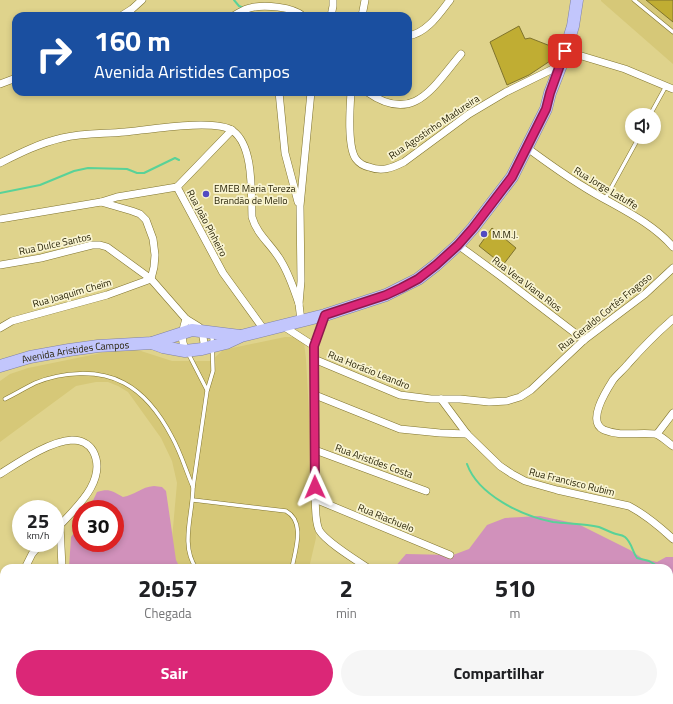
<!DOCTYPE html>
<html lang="pt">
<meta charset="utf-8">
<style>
:root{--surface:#fff;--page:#f6f6f6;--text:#202124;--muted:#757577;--accent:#db2777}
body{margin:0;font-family:"Titillium Web",sans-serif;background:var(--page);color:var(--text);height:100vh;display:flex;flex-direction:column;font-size:15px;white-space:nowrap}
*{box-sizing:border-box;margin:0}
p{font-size:13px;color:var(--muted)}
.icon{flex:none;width:22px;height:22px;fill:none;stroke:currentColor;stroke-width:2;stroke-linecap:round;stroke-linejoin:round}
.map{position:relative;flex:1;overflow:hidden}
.details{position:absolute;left:0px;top:564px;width:673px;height:140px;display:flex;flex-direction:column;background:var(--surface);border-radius:12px 12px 0 0;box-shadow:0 2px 6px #0003}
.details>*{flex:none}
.top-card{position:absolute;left:12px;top:12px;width:400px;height:84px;border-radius:12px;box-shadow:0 2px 6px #0003;background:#1a4fa0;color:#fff;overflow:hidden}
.controls{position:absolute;left:625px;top:108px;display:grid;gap:8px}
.controls a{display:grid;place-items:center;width:36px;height:36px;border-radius:50%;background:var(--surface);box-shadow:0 2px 6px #0003;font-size:20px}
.speed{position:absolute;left:12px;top:500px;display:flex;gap:8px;font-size:20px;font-weight:700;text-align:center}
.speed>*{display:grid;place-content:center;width:52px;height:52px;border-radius:50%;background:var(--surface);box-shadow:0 2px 6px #0003;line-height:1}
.speed small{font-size:10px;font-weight:400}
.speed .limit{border:6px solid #d22;background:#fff;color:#111}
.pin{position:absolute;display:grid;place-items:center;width:34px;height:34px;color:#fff;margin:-17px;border-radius:8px;box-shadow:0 2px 6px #0006}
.me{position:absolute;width:44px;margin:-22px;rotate:359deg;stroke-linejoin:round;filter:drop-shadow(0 0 3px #0008)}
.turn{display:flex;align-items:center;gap:14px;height:84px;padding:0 16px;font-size:18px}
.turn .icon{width:52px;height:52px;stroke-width:2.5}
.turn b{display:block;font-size:28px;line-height:34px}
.eta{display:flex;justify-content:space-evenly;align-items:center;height:68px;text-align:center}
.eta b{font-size:24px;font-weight:700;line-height:28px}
.button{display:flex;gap:8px;margin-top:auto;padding:8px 16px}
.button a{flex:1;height:46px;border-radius:24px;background:var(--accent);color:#fff;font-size:16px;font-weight:700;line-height:46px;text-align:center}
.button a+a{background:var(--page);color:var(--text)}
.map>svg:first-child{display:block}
.built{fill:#d6c878}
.green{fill:#d191bb}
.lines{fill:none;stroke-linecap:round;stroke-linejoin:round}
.stream{stroke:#59d298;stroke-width:2}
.building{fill:#c0ad33;stroke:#7f732d}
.service-casing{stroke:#80742e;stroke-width:4.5}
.minor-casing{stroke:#80742e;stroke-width:8}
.trunk-casing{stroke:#8082a4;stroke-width:13}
.service{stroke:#fff;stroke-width:3.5}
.minor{stroke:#fff;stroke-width:7}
.trunk{stroke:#c2c6fc;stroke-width:12}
.route-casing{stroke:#8e194d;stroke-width:10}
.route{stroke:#db2777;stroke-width:7}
.poi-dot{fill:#524bc2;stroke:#f9f4d1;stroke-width:1.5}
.labels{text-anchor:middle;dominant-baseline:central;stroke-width:3.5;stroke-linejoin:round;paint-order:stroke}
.street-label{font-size:10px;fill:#221d01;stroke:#f9f4d1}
.poi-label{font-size:10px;fill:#221d01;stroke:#f9f4d1;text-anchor:start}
</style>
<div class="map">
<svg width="673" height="704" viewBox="0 0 673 704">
<rect width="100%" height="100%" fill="#dfd38c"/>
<g class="built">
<polygon points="601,0 673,0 673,64 601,1"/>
<polygon points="285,337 298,337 304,343 306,359 316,538 309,568 172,568 172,539 177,483 172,461 161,438 128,392 118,386 108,382 96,382 76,386 0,442 0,381 10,374 28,368 126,348 141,351 172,361 211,361 223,350"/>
</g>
<g class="green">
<path d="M154 486 162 487 166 491 176 560 180 568H69L71 537 81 524V543H115V509H89L97 492C109 488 112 491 123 497 135 495 141 487 154 486Z"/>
<polygon points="540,516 578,524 630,550 643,559 657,562 666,557 673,557 673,704 469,704 466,700 669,700 669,568 394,568 406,554 453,555 469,549 487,525 505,518"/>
<polygon points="137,700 278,700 276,704 140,704"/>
</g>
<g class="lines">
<g class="stream">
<polyline points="234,0 239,6 244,8"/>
<polyline points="249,14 250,16"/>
<polyline points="0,193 40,185 74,171 88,168 127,169 137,173 144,173 175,158 179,160"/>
<path d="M467 464C478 495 522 516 553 522 568 524 584 523 599 527 604 529 608 531 613 533 617 535 621 534 625 537 632 543 632 551 637 558L649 561 661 568"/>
<polyline points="669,573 673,575"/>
<polyline points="460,700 463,704"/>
</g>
</g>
<g class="building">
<polygon points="646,0 673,0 673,22"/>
<polygon points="519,26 525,39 530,38 558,49 553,59 529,75 507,85 490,42"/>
<polygon points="492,228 516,248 503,265 479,246"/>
</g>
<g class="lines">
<defs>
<g id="service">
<polyline points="634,0 673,32"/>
<polyline points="650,115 666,86"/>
<polyline points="605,199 639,137"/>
<polyline points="188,353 207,390"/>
<path d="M5 399C15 394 25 388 35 383 62 372 98 369 124 383 145 394 161 416 172 437 181 453 186 471 193 487"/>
<path d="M193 500 286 511C306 522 295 550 292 568"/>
<path d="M196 568C180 545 193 514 193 487L207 391 213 371 212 335"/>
</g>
<g id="minor">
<polyline points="121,16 132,9 142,0"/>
<path d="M233 16C239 13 244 9 250 8 264 4 293 7 303 16"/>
<polyline points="331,16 333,6 333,0"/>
<polyline points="362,16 365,0"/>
<path d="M408 36C427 33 439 14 450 0"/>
<polyline points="565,51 625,69 673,89"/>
<polyline points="0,84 16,78"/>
<polyline points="279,92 285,153 298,202"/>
<path d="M351 92C350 107 347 147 356 159 359 163 364 166 369 167 382 172 392 168 404 162L469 114 506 92 561 65"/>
<path d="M367 92C414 125 433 87 461 54"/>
<path d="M526 147C545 161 564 175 584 187 614 206 650 220 673 247"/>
<path d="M0 163C20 153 40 143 62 138 83 133 104 134 125 132 147 130 216 118 233 131 254 146 251 193 252 217 257 235 272 245 281 261 289 274 294 289 299 304"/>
<polyline points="177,187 223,273 265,331"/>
<polyline points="177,187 232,130"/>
<polyline points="101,202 117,197 177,187"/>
<polyline points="0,219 101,202 132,211 140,214 146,220 153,239 155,255 154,267 151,279 186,319 199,327 202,331 204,343 202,349"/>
<polyline points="458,245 499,275 584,340"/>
<polyline points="0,265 41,258 92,245 100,245 107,247 151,279"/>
<path d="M325 315 314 346 315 499C316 509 315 521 319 530 326 542 356 560 368 568"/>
<path d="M186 319C182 332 180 338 186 351"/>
<path d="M673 319C657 333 642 348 628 364 623 370 617 375 613 380 606 391 586 422 604 430 621 437 638 432 655 434 661 435 668 443 673 446"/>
<polyline points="301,321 299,304 301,281 300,206 311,92"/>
<polyline points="283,326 314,346"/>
<polyline points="0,328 12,321 107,295 151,279"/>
<polyline points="314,359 400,395 431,399 460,399 489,402 507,401 520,397 531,390 584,340 645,294 673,268"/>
<polyline points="315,395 400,429 440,433 467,434"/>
<path d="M441 399 467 434 500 466 512 474 525 481 557 490 629 506C646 515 659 526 673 539"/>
<polyline points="657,434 673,413"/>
<polyline points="315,450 426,491"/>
<path d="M0 474C19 462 50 441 72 440 81 440 89 444 93 451 108 479 77 507 60 525L62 568"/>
<polyline points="315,499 450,555"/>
<polyline points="25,568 32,554 41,543"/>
<polyline points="0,647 4,634"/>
<polyline points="669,671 673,673"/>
<polyline points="130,700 134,704"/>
<polyline points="525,700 527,704"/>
<polyline points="619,700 621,704"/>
<polyline points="44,704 45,700"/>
</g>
<g id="trunk">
<polyline points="152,343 163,347 185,351 202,349 226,343 241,336 325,315 386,295 418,279 436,265 458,245 473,228 512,177 546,109 550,93 561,65 573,26 577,0"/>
<path id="s1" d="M0 366 30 357 69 350 98 346 152 343 192 330 240 336"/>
</g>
</defs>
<use href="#service" class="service-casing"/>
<use href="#minor" class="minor-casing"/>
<use href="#trunk" class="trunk-casing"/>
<use href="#service" class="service"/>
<use href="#minor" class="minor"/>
<use href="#trunk" class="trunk"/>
</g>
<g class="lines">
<defs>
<polyline id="route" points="315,487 314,346 325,315 386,295 401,288 418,279 436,265 458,245 473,228 512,177 546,109 550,93 565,51"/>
</defs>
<use href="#route" class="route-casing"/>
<use href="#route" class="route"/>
</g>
<g class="poi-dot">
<circle cx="206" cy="194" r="4"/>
<circle cx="484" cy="234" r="4"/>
</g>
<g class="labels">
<g class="street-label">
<text transform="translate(434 127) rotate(-34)">Rua Agostinho Madureira</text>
<text transform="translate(606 188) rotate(31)">Rua Jorge Latuffe</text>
<text transform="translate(207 223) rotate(62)">Rua João Pinheiro</text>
<text transform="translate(55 244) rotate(-12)">Rua Dulce Santos</text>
<text transform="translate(527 284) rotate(37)">Rua Vera Viana Rios</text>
<text transform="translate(72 293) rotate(-16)">Rua Joaquim Cheim</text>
<text transform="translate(605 312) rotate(-39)">Rua Geraldo Cortês Fragoso</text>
<text stroke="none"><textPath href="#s1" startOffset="77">Avenida Aristides Campos</textPath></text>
<text transform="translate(369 370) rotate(22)">Rua Horácio Leandro</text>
<text transform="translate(374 461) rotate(20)">Rua Aristídes Costa</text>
<text transform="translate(572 482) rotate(14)">Rua Francisco Rubim</text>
<text transform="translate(386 518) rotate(22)">Rua Riachuelo</text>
</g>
<g class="poi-label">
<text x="214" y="188">EMEB Maria Tereza<tspan x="214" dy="12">Brandão de Mello</tspan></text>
<text x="492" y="234">M.M.J.</text>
</g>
</g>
</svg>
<div class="controls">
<a><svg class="icon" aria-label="sound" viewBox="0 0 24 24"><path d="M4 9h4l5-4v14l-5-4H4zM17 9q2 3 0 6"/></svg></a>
</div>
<div class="speed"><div>25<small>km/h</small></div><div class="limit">30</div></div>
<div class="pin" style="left:565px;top:51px;background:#d93025"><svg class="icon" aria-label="arrive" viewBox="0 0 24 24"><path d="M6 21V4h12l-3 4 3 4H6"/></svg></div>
<svg class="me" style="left:315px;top:487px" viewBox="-20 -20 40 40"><path d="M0-17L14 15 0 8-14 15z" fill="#db2777" stroke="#fff" stroke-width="4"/></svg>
<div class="top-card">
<div class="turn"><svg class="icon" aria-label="right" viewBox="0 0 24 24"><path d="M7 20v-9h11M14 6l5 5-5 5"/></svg><div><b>160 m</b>Avenida Aristides Campos</div></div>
</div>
<section class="details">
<div class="eta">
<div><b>20:57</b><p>Chegada</p></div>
<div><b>2</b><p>min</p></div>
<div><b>510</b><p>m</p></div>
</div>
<div class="button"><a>Sair</a><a>Compartilhar</a></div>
</section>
</div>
